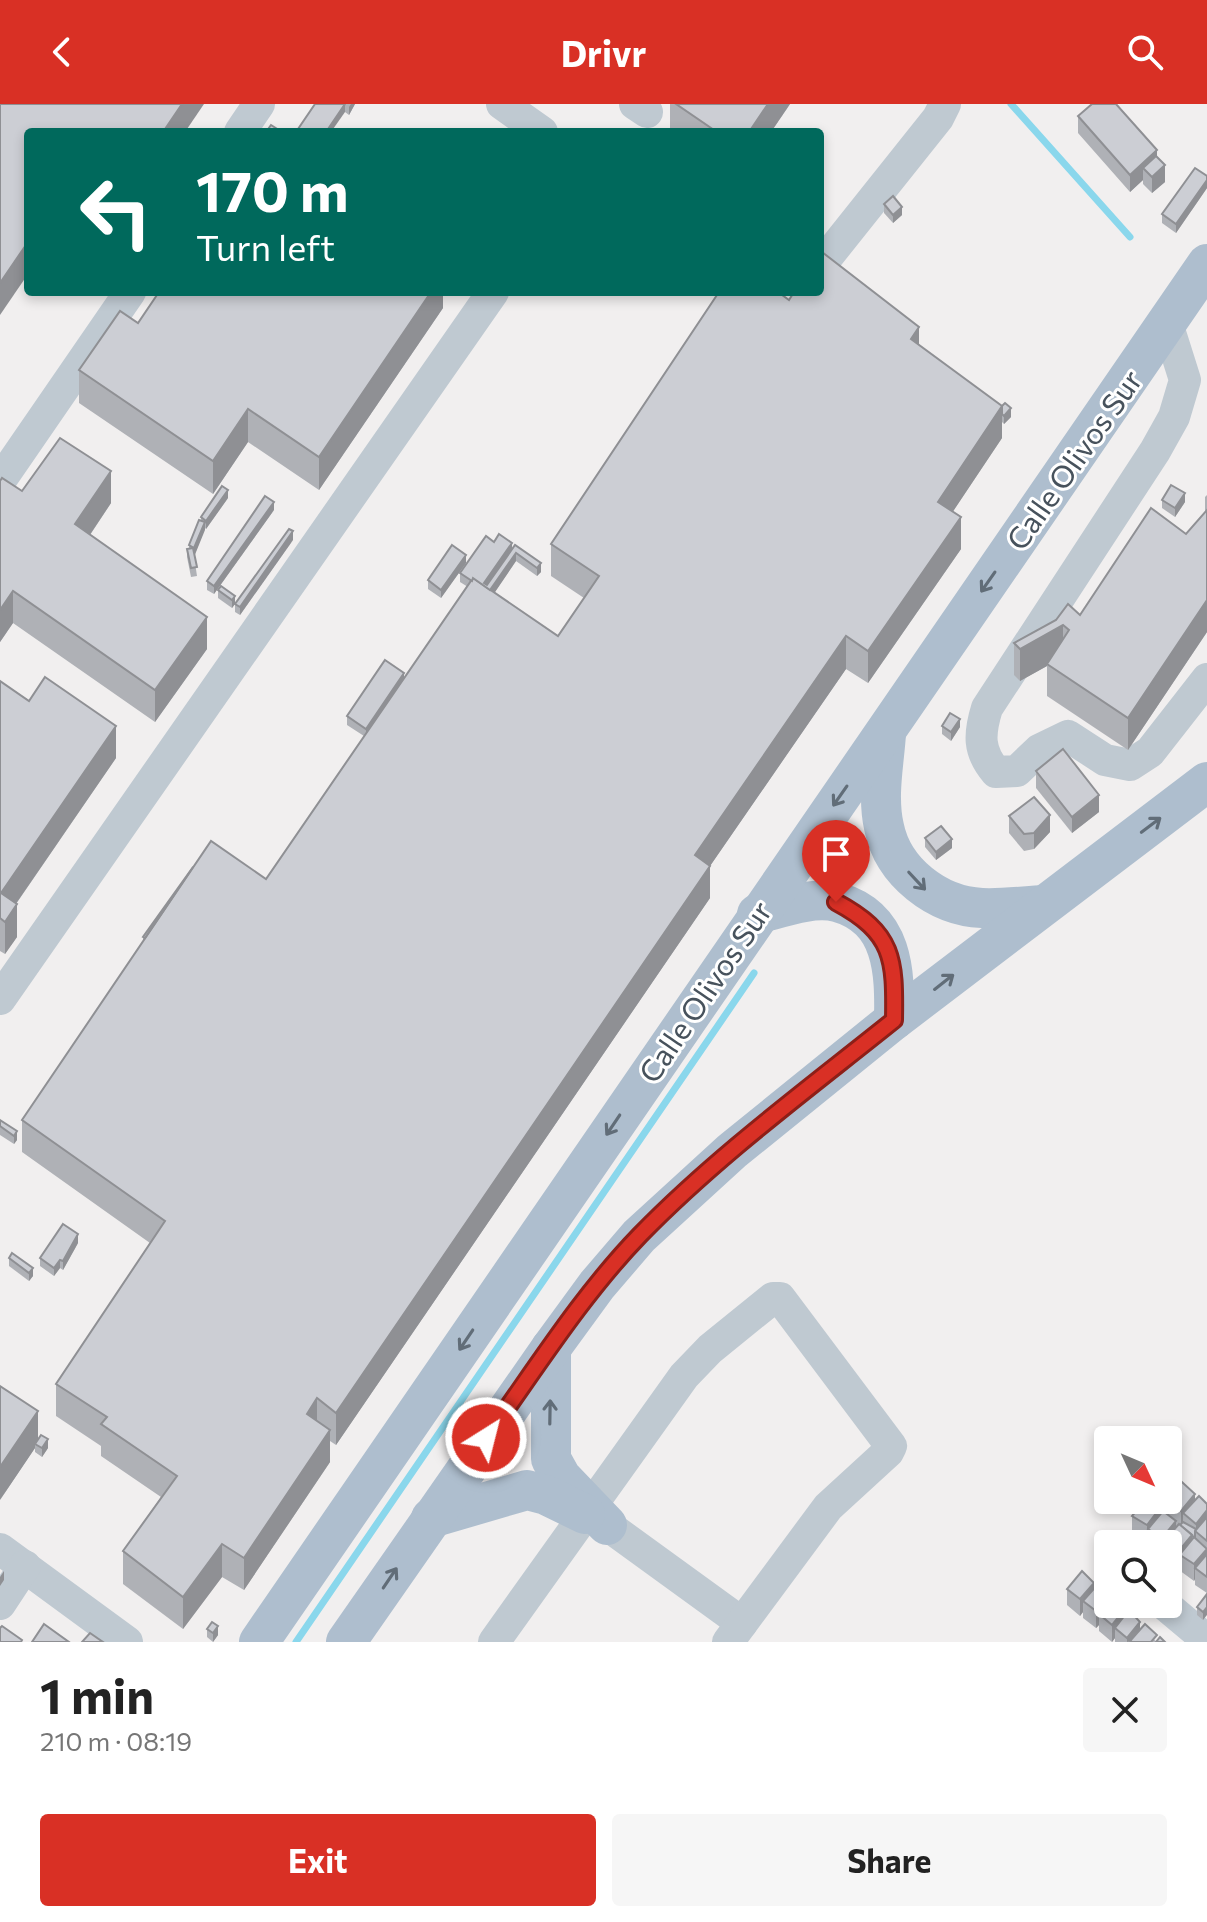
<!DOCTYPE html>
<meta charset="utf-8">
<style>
:root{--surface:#fff;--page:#f6f6f6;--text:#222;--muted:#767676;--accent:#d93025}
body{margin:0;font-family:Commissioner,sans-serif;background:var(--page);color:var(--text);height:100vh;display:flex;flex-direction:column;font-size:30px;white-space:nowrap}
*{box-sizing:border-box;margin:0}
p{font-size:26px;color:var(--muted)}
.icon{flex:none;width:44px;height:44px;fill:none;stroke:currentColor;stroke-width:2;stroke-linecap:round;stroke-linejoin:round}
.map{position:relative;height:1538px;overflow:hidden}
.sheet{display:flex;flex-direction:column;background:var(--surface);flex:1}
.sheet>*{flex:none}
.guide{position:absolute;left:24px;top:24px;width:800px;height:168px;border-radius:8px;box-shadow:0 4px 12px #0003;background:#00695c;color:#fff;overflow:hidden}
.needle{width:52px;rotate:134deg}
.buttons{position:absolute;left:1094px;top:1322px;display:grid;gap:16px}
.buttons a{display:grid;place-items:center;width:88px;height:88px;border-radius:8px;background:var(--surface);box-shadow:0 4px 12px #0003;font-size:40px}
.pin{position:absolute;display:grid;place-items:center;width:68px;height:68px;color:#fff;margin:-82px -34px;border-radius:50% 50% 50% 0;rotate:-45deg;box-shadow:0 0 8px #0007}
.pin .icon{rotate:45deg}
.me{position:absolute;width:88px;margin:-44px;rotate:36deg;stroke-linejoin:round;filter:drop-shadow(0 0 6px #0008)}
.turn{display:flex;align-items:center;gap:28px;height:168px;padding:0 40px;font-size:36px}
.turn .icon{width:104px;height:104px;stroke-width:2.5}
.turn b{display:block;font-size:56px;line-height:68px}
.round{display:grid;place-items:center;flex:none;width:84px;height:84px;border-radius:8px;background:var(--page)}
.overview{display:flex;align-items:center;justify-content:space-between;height:136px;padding:0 40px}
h1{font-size:48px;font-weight:700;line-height:60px}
.button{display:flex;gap:16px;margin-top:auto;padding:16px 40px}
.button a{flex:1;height:92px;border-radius:8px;background:var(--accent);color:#fff;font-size:32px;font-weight:700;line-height:92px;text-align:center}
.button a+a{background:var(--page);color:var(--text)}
header{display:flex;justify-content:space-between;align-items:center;height:104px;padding:0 40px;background:var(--accent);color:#fff;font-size:36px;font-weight:700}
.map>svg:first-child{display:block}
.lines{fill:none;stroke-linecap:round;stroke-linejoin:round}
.stream{stroke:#8ad7ec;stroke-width:7}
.minor{stroke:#bfc9d1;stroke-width:32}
.major{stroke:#aebece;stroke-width:40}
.wall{fill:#afb1b6}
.shaded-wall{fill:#8f9094}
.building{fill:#ccced4;stroke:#8f9094;stroke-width:2}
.oneway{stroke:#616d78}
.route-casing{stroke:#8d1f18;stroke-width:20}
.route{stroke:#d93025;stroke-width:14}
.labels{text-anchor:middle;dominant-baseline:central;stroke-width:6;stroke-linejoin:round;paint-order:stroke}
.street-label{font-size:30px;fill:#47525c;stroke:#fff}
</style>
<header><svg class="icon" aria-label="back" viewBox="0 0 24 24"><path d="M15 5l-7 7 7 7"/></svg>Drivr<svg class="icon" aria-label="search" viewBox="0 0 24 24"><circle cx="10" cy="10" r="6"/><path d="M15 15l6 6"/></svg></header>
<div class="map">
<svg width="1207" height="1538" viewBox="0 0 1207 1538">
<rect width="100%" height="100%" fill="#f1efef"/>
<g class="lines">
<g class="stream">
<polyline points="1011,0 1130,133"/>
<polyline points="296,1538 754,869"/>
</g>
<g class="minor">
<polyline points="502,0 542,28"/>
<polyline points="635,0 647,8"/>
<polyline points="240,28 259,0"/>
<polyline points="820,162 938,14 945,0"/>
<path d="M1167 219 1185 276 1174 313 1155 347 987 604C979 630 978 647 996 668L1017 667 1039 646 1068 632 1105 656 1130 661 1150 648 1207 575"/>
<polyline points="0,377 130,188"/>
<polyline points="0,895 493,188"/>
<polyline points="607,1421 742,1519"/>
<polyline points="0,1445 127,1538"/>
<polyline points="0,1500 25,1462"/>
<polyline points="1164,1500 1207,1536"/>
<polyline points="494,1538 684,1272 710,1245 773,1194 780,1194 891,1342 888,1348 828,1403 728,1538"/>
</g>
<g class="major">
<path d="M886 630C884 660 877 692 884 723 893 768 937 802 982 804 1002 805 1024 802 1044 801"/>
<path d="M757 810C781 804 812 792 837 798 894 814 895 868 894 916"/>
<polyline points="551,1244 551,1355 561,1373 607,1421"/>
<polyline points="431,1414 527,1386 546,1391 585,1410"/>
<polyline points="259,1538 1207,160"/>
<polyline points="346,1538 551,1244 597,1181 639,1132 732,1047 894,916 1207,678"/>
</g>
</g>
<g class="wall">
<polygon points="315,0 355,0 349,11 345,8"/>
<polygon points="670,0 790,0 771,28 670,28"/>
<polygon points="1078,12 1157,53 1165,78 1152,89 1143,80 1143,76 1130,88 1078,29"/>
<polygon points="1207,72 1207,84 1176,129 1162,119 1162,110"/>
<polygon points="884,100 902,111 893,119 884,109"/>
<polygon points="443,188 443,204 319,386 248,338 213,390 79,299 79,266 138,219"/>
<polygon points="789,196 919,242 1011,313 1004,320 1002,318 1002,334 953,407 961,445 868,579 846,565 710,762 710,794 336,1341 330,1337 330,1358 244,1486 222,1473 183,1525 123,1480 123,1447 161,1393 101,1352 101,1342 56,1312 56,1280 150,1139 22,1048 22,1016 143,837 143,833 266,775 364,632 347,621 347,612 404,575 468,483 460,478 460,469 494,438 512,446 515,441 541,468 537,472 516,457 494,489 558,532 584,494 551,472 551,440"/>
<polygon points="0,377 22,387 111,399 90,431 207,545 155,618 13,519 0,538"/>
<polygon points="1207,391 1207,528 1128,646 1047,592 1047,562 1020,577 1014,571 1014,539 1080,511 1186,430 1205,409 1205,393"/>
<polygon points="228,394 206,425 205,424 194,452 197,472 191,473 187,453 187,445 189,444 189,441 201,417 201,413"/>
<polygon points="1162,396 1185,398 1175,413 1162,404"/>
<polygon points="274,406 214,490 207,486 207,477"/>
<polygon points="293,436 240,511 235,508 235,500"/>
<polygon points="466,459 441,494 428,485 428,476"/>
<polygon points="221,482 235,500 232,504 218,494 218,486"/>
<polygon points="0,577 116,654 16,800 17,833 5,850 0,847"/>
<polygon points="942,622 960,623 951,637 942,630"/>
<polygon points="1036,667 1099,708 1072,729 1036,684"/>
<polygon points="1009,712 1050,728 1034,745 1024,747 1009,729"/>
<polygon points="925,734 952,744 936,756 925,743"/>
<polygon points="0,1016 17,1036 14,1040 0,1031"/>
<polygon points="78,1139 63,1166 60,1164 54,1172 40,1162 40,1154"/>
<polygon points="12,1149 33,1172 29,1177 9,1162 9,1154"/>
<polygon points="38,1335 48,1344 42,1353 35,1348 35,1344 0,1396"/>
<polygon points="1155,1396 1195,1396 1207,1400 1207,1489 1195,1481 1195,1475 1194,1477 1168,1458 1168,1440 1148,1440 1148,1436 1147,1437 1132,1429 1132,1412 1155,1400"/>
<polygon points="1067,1485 1094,1485 1108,1500 1125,1512 1157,1538 1165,1538 1115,1538 1115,1534 1112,1538 1099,1527 1099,1521 1096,1524 1083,1514 1083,1508 1080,1512 1067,1501"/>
<polygon points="1207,1490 1203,1516 1197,1511 1197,1503"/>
<polygon points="207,1525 218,1531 213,1538 207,1533"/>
</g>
<g class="shaded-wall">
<polygon points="182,0 204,0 185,28 163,28"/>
<polygon points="345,0 345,8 331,28 326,28"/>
<polygon points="351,0 355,0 349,11 349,3"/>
<polygon points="768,0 790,0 771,28 749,28"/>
<polygon points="1157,46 1157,63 1143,64 1143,76 1130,88 1130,71"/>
<polygon points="1165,61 1165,78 1152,89 1152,73"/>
<polygon points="1207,76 1207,84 1176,129 1176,120"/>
<polygon points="902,103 902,111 893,119 893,111"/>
<polygon points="28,138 28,170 0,211 0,179"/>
<polygon points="431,188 443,188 443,204 319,386 319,353"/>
<polygon points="919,223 919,255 911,235"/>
<polygon points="1002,302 1002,334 938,430 938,398"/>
<polygon points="1011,304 1011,313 1004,320 1004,312"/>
<polygon points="248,305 248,338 213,390 213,357"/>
<polygon points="111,367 111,399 75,453 75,420"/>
<polygon points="228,386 228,394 206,425 206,417"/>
<polygon points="1185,389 1185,398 1175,413 1175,404"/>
<polygon points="274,398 274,406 214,490 214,482"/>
<polygon points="961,413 961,445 868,579 868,547"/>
<polygon points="205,418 205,426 194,453 194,444"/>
<polygon points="293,427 293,436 240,511 240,503"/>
<polygon points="512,439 512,447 484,487 484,479"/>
<polygon points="516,449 516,457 489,497 489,488"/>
<polygon points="466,451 466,459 441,494 441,486"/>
<polygon points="541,459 541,468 537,472 537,464"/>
<polygon points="13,487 13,519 0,538 0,506"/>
<polygon points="235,492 235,500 232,504 232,496"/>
<polygon points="1207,496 1207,528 1128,646 1128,614"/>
<polygon points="207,513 207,545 155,618 155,586"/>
<polygon points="1063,521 1063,553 1047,560 1047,562 1020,577 1020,545"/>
<polygon points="846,532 846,565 710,762 710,794 336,1341 336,1309 695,751"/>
<polygon points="404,569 404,577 366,634 366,625"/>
<polygon points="960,615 960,623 951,637 951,628"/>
<polygon points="116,622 116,654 4,817 1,789"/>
<polygon points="1099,691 1099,708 1072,729 1072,713"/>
<polygon points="1050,711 1050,728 1034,745 1034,729"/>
<polygon points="952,735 952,744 936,756 936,748"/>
<polygon points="17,800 17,833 5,850 5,818"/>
<polygon points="17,1027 17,1036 14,1040 14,1032"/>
<polygon points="78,1130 78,1139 63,1166 63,1157"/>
<polygon points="60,1156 60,1164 54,1172 54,1164"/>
<polygon points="33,1164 33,1172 29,1177 29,1169"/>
<polygon points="317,1294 317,1326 307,1310"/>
<polygon points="38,1307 38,1340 35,1340 35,1344 0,1396 0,1363"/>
<polygon points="330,1326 330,1358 244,1486 244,1454"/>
<polygon points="48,1335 48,1344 42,1353 42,1344"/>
<polygon points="1195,1390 1195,1407 1183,1409 1183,1421 1181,1424 1181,1407"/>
<polygon points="1160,1404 1160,1420 1148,1425 1148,1436 1147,1437 1147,1421"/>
<polygon points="1207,1406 1207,1423 1196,1428 1196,1420"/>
<polygon points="1176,1417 1176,1434 1163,1438 1162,1440 1162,1434"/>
<polygon points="1192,1431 1192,1447 1178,1450 1178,1448"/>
<polygon points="222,1440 222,1473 183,1525 183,1493"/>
<polygon points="1207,1445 1207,1461 1195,1464 1195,1475 1194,1477 1194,1460"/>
<polygon points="4,1467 4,1476 0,1482 0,1473"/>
<polygon points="1094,1479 1094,1496 1083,1497 1083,1508 1080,1512 1080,1495"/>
<polygon points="1108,1493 1108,1500 1099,1510 1099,1521 1096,1524 1096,1507"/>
<polygon points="1207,1503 1207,1511 1203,1516 1203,1508"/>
<polygon points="1125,1505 1125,1522 1115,1524 1115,1534 1112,1538 1112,1521"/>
<polygon points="1140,1518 1140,1535 1127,1538 1127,1534"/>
<polygon points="218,1522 218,1531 213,1538 213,1529"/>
</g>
<g class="building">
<polygon points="0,0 182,0 163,28 28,28 28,138 0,179"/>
<polygon points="315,0 345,0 326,28 296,28"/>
<polygon points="676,0 768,0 749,28 717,28"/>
<polygon points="1092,0 1116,0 1157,46 1130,71 1078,12"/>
<polygon points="271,21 282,28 266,28"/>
<polygon points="1156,52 1165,61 1152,73 1143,64"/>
<polygon points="1195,64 1207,72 1207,76 1176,120 1162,110"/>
<polygon points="893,92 902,103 893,111 884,100"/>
<polygon points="822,148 919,223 911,235 1002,302 938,398 961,413 868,547 846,532 695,751 710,762 336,1309 317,1294 307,1310 330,1326 244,1454 222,1440 183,1493 123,1447 177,1372 101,1320 107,1313 56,1280 165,1117 22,1016 211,737 266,775 473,474 558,532 599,472 551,440 719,188 778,188 789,196 794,188 820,188 820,150"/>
<polygon points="159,188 431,188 319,353 248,305 213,357 79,266 120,207 138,219"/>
<polygon points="1005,299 1011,304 1004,312 1002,310 1002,302"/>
<polygon points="60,334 111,367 75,420 207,513 155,586 13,487 0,506 0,377 2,374 22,387"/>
<polygon points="1171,381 1185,389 1175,404 1162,396"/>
<polygon points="222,382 228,386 206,417 201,413"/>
<polygon points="265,392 274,398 214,482 207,477"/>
<polygon points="1151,404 1186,430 1207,406 1207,496 1128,614 1047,560 1069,526 1063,521 1020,545 1014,539 1056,516 1068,500 1080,511"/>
<polygon points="199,416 205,418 194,444 189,441"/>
<polygon points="289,425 293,427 240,503 235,500"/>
<polygon points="499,430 512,439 484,479 487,481 515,441 541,459 537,464 516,449 490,486 473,474 472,477 460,469 486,432 494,438"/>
<polygon points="452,441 466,451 441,486 428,476"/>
<polygon points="193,444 197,463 191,464 187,445"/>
<polygon points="221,482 235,492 232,496 218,486"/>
<polygon points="385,556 404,569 366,625 347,612"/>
<polygon points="45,573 116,622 1,789 17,800 5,818 0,814 0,577 29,597"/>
<polygon points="950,609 960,615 951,628 942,622"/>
<polygon points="1063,645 1099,691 1072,713 1036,667"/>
<polygon points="1034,693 1050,711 1034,729 1024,730 1009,712"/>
<polygon points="941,722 952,735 936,748 925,734"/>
<polygon points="193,763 145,834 143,833"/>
<polygon points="0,1016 17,1027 14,1032 0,1022"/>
<polygon points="63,1120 78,1130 63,1157 60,1156 54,1164 40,1154"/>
<polygon points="12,1149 33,1164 29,1169 9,1154"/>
<polygon points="0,1282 38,1307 0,1363"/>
<polygon points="41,1331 48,1335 42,1344 35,1340"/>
<polygon points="1170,1367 1195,1390 1181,1407 1168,1396 1168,1370"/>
<polygon points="1199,1392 1207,1400 1207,1406 1196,1420 1183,1409"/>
<polygon points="1145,1396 1150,1396 1160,1404 1147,1421 1132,1412"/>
<polygon points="1163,1407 1176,1417 1162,1434 1148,1425"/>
<polygon points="1207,1413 1207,1437 1195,1427"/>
<polygon points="1183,1418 1196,1425 1195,1427 1195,1433 1194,1434 1192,1431 1180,1421"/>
<polygon points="1179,1420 1192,1431 1178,1448 1163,1438"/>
<polygon points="1194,1433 1207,1445 1194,1460 1177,1449 1181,1449"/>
<polygon points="1207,1450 1207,1473 1195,1464"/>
<polygon points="1082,1467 1094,1479 1080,1495 1067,1485"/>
<polygon points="1098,1480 1108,1490 1108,1493 1096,1507 1083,1497"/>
<polygon points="1207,1490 1207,1503 1203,1508 1197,1503"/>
<polygon points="1108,1499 1119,1500 1125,1505 1112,1521 1099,1510"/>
<polygon points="1129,1506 1140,1518 1127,1534 1115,1524"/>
<polygon points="212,1518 218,1522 213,1529 207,1525"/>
<polygon points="44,1520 69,1538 32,1538"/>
<polygon points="1145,1520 1157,1531 1151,1538 1132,1538 1130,1537"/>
<polygon points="2,1522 22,1536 21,1538 0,1538 0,1524"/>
<polygon points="90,1529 103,1538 82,1538"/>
<polygon points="1160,1533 1165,1538 1156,1538"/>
</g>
<defs><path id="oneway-shaft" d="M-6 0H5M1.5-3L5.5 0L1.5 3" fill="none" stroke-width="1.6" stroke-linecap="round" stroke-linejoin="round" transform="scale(2)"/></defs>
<g class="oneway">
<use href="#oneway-shaft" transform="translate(988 478) rotate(125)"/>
<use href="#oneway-shaft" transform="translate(840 692) rotate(125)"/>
<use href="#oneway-shaft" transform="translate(1151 721) rotate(-37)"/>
<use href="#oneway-shaft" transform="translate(917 777) rotate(47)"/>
<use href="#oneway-shaft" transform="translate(944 878) rotate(-38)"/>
<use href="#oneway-shaft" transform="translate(613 1021) rotate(124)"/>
<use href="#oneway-shaft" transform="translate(466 1236) rotate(124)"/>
<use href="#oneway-shaft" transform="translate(550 1308) rotate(-89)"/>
<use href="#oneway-shaft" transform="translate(390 1474) rotate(-56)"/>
</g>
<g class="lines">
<defs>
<path id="route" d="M486 1334C535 1266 581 1192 640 1131 717 1052 808 985 894 916 895 855 894 829 836 798"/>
</defs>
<use href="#route" class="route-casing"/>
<use href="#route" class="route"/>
</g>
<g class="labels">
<g class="street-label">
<text transform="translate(1073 355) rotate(-55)">Calle Olivos Sur</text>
<text transform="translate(704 887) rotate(-56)">Calle Olivos Sur</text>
</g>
</g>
</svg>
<div class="buttons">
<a><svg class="needle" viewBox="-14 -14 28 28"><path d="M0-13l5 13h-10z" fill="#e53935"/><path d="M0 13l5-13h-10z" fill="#767676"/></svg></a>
<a><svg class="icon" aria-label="search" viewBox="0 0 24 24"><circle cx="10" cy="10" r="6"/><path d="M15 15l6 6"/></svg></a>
</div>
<div class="pin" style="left:836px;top:798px;background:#d93025"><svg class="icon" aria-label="arrive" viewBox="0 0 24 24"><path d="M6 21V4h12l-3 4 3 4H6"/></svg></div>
<svg class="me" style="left:486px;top:1334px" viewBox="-20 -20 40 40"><circle r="17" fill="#d93025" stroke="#fff" stroke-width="3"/><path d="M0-11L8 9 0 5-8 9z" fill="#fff"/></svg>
<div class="guide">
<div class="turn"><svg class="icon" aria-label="left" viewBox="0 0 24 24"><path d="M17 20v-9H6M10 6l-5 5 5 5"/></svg><div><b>170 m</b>Turn left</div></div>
</div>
</div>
<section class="sheet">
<div class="overview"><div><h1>1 min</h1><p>210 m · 08:19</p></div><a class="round"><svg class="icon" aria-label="close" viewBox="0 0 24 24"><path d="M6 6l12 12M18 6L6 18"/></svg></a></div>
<div class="button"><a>Exit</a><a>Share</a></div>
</section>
